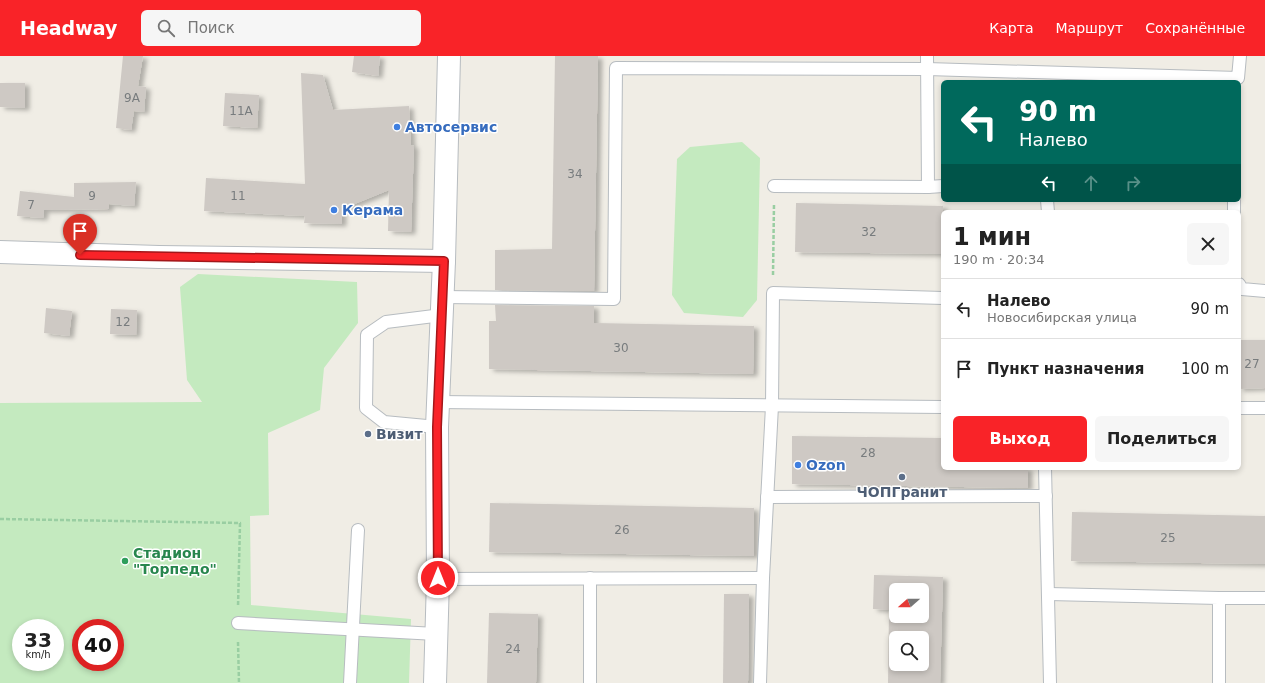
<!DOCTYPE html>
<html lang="ru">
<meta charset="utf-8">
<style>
:root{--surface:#fff;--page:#f6f6f6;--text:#222;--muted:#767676;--line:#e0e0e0;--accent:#f92328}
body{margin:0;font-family:"DejaVu Sans",sans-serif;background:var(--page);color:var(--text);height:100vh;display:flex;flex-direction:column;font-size:15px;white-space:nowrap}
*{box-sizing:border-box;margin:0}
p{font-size:13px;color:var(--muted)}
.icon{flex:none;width:22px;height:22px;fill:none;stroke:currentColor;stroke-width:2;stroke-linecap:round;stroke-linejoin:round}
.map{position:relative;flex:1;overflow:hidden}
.drawer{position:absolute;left:941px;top:154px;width:300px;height:260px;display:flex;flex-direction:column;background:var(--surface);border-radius:6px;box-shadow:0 2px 6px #0003}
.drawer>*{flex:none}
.top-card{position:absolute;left:941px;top:24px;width:300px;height:122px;border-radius:6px;box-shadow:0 2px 6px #0003;background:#00695c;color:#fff;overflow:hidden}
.needle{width:26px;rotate:249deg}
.controls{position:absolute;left:889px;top:527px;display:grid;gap:8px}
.controls a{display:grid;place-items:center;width:40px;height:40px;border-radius:6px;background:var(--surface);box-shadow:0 2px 6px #0003;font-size:20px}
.speed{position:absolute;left:12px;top:563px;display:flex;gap:8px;font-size:20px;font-weight:700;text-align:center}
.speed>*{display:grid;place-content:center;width:52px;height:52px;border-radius:50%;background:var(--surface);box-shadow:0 2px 6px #0003;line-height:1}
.speed small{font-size:10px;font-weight:400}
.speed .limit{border:6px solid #d22;background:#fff;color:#111}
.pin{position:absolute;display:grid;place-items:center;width:34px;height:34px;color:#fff;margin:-41px -17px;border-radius:50% 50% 50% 0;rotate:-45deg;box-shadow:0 0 4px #0007}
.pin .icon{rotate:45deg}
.me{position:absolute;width:44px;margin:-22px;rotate:0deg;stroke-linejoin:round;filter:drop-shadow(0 0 3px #0008)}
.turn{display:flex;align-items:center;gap:14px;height:84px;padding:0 12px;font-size:18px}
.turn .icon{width:52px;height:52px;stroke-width:2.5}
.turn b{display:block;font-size:28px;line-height:34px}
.lanes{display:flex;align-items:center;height:38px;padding:0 12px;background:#0003;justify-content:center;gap:20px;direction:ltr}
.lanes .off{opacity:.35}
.round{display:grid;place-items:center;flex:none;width:42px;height:42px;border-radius:6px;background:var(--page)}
.overview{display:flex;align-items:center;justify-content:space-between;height:68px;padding:0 12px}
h1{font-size:24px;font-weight:600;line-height:30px}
.primary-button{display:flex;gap:8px;margin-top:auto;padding:8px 12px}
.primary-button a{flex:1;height:46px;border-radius:6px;background:var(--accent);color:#fff;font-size:16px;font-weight:600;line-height:46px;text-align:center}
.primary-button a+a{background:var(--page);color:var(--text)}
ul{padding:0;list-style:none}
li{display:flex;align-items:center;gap:12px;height:60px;padding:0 12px;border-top:1px solid var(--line)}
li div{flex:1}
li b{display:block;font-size:15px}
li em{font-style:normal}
header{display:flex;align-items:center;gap:24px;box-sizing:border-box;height:56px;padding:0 20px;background:var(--accent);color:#fff}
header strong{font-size:19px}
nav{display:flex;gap:22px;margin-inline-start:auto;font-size:14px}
.search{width:280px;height:36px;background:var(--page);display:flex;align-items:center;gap:10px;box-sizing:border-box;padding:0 14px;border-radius:6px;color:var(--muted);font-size:15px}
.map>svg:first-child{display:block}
.green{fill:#c4eabf;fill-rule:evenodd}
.building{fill:#cec9c4;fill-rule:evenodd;filter:url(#shadow)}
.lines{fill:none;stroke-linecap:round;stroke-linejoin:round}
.service-casing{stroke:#b7bcc0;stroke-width:14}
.minor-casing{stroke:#b7bcc0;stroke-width:24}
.tertiary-casing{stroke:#b7bcc0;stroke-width:24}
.path{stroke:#99cea2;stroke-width:2.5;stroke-dasharray:4 2;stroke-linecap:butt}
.service{stroke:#fff;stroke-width:12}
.minor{stroke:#fff;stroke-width:22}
.tertiary{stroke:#fff;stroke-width:22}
.route-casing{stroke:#a2171a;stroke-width:10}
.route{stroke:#f92328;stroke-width:7}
.shop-dot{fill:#3f7fe0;stroke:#fff;stroke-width:1.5}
.service-dot{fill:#5c6f8a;stroke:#fff;stroke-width:1.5}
.leisure-dot{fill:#2e9e5b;stroke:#fff;stroke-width:1.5}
.labels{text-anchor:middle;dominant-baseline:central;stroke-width:3;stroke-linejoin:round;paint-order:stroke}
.number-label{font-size:12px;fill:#787c7e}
.shop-label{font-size:14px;font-weight:bold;fill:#366cbe;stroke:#fff;text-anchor:start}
.service-label{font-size:14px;font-weight:bold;fill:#4e5e75;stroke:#fff;text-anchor:start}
.leisure-label{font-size:14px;font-weight:bold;fill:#27864d;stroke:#fff;text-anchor:start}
</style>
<header>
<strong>Headway</strong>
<div class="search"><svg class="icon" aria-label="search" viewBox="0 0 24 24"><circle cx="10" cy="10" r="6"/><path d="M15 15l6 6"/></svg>Поиск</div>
<nav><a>Карта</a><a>Маршрут</a><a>Сохранённые</a></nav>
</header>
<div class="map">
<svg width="1265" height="627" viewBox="0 0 1265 627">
<defs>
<filter id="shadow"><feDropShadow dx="4.5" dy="2.5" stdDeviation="2" flood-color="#0004"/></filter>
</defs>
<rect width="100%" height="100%" fill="#f0ede5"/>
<g class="green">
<polygon points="742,86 760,102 757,244 743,261 684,257 672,239 677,103 690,91"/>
<path d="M198 218 357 226 358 267 324 312 320 354 268 377 269 459 250 460 251 549 411 563 409 627H0V347L202 346 187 324 180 231ZM21 572H55V606H21ZM81 572H115V606H81Z"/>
</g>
<g class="building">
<polygon points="123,0 143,0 138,30 146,31 144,56 134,55 131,74 116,72"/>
<polygon points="354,0 380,0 378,20 352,16"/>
<polygon points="555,0 598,0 594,235 495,234 495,194 552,193"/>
<polygon points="301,17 323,19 333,54 409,50 411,89 414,90 411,176 388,175 389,134 342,153 342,168 304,167 305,160 204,155 206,122 305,128"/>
<polygon points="0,27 25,27 25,52 0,51"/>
<polygon points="225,37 259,39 257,72 223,70"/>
<polygon points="136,126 134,150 109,148 109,153 44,154 43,162 17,160 20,135 74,141 74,127"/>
<polygon points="796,147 943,150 943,198 795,196"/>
<polygon points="495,249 594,250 594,267 754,270 753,318 489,313 489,265 496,265"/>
<polygon points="46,252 72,255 69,280 44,277"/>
<polygon points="111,253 137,254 136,279 110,278"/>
<polygon points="1239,284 1265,284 1265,332 1239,333"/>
<polygon points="792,380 943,382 943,412 1028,412 1028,432 792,428"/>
<polygon points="490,447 754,452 754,500 489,496"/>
<polygon points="1072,456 1265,460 1265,508 1071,505"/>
<path d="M874 519 943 521 940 627H888L889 554 873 553ZM896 534H922V560H896ZM896 582H922V608H896Z"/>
<polygon points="724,538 749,538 748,627 723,627"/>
<polygon points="489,557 538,558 536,627 487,627"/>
</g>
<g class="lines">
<defs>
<g id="service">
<polyline points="774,130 928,131 927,0"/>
<polyline points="928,131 943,130"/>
<polyline points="1047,144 1048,156"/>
<polyline points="1234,156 1234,144"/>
<polyline points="1239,228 1242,233 1265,235"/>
<polyline points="442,241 614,243 616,12 927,13 1238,22 1240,0"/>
<polyline points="438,346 943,351"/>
<polyline points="1239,352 1265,352"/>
<polyline points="437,371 384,366 366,352 367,279 386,266 442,259"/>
<polyline points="1045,412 1050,627"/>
<polyline points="767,441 1046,440"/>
<polyline points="590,522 590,627"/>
<polyline points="438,523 763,522"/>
<polyline points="1049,538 1219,542 1219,627"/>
<polyline points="1219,542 1265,542"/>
<polyline points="238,567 436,578"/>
<polyline points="350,627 358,474"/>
<polyline points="760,627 763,522 772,350 773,237 943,242"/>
</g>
<polyline id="minor" points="0,196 159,201 444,205"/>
<polyline id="tertiary" points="435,627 438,523 437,371 444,205 449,0"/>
</defs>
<use href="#service" class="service-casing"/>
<use href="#minor" class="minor-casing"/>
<use href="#tertiary" class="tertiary-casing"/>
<g class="path">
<polyline points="773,219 774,148"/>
<polyline points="0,463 240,467 238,551"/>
<polyline points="238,586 239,627"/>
</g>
<use href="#service" class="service"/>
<use href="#minor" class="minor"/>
<use href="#tertiary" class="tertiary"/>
</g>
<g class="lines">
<defs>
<polyline id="route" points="80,199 444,205 437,371 438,522"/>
</defs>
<use href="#route" class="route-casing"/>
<use href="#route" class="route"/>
</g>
<g class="shop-dot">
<circle cx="397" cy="71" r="4"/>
<circle cx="334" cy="154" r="4"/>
<circle cx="798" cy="409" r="4"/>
</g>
<g class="service-dot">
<circle cx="368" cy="378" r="4"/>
<circle cx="902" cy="421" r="4"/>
</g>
<circle class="leisure-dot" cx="125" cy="505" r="4"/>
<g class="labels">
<g class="number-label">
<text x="132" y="42">9А</text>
<text x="241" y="55">11А</text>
<text x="575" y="118">34</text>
<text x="92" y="140">9</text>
<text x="238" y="140">11</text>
<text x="31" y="149">7</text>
<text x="869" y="176">32</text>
<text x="123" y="266">12</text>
<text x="621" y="292">30</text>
<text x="1252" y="308">27</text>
<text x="868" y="397">28</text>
<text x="622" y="474">26</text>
<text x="1168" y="482">25</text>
<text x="513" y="593">24</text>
</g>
<g class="shop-label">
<text x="405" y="71">Автосервис</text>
<text x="342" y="154">Керама</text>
<text x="806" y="409">Ozon</text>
</g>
<g class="service-label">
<text x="376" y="378">Визит</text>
<text x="902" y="436" text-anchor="middle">ЧОПГранит</text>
</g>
<g class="leisure-label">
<text x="133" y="497">Стадион<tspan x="133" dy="16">"Торпедо"</tspan></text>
</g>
</g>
</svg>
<div class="controls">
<a><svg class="needle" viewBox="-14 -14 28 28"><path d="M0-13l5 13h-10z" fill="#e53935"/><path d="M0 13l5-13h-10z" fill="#767676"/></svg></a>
<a><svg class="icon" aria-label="search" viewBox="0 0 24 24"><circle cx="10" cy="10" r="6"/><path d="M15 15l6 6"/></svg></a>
</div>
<div class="speed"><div>33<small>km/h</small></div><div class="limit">40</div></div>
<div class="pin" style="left:80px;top:199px;background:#d93025"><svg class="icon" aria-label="arrive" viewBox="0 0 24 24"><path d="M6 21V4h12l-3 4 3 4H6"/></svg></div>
<svg class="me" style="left:438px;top:522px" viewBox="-20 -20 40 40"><circle r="17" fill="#f92328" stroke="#fff" stroke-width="3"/><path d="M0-11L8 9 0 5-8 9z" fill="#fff"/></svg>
<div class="top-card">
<div class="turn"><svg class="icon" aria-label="left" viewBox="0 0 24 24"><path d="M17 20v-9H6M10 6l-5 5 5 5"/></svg><div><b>90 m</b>Налево</div></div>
<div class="lanes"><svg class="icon" aria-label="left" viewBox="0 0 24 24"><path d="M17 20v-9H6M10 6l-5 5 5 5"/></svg><svg class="icon off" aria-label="ahead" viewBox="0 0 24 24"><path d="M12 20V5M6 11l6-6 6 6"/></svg><svg class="icon off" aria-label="right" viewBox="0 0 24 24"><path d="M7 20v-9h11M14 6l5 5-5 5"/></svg></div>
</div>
<section class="drawer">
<div class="overview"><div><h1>1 мин</h1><p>190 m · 20:34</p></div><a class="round"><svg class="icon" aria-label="close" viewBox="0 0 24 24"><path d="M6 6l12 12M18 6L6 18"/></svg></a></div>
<ul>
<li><svg class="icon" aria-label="left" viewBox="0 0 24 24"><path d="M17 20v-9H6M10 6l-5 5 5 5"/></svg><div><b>Налево</b><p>Новосибирская улица</p></div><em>90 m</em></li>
<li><svg class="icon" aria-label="arrive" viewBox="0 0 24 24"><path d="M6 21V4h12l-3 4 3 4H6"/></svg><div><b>Пункт назначения</b></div><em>100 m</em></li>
</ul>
<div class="primary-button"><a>Выход</a><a>Поделиться</a></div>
</section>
</div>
